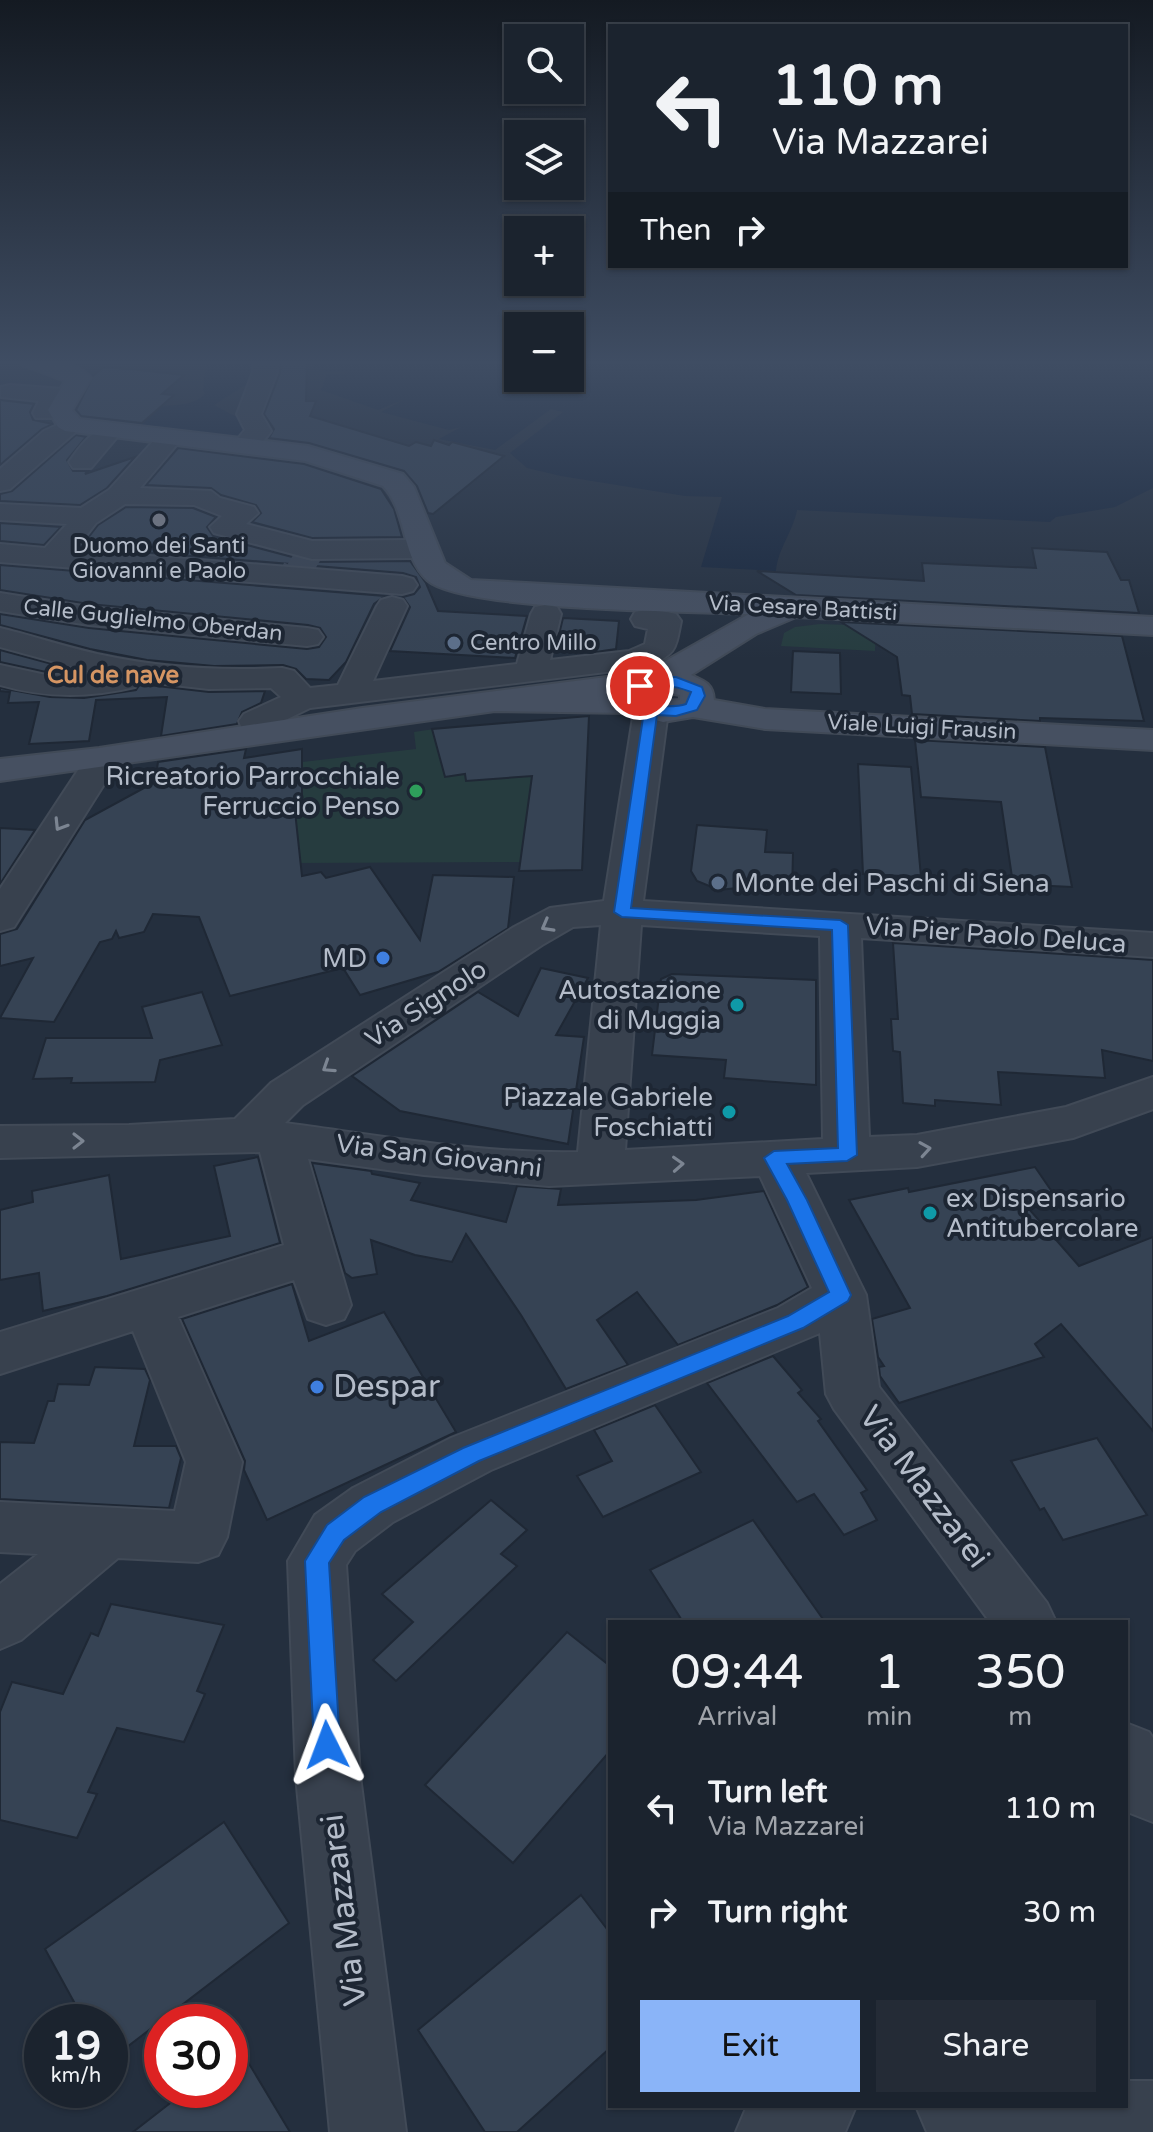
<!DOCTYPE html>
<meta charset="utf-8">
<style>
:root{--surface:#1b232e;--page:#242b36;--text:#f1f3f6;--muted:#a0a4aa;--line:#39404a;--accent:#8ab4f8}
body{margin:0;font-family:"Varela Round",sans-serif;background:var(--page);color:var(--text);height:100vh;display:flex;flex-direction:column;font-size:30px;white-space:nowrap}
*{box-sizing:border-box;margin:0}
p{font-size:26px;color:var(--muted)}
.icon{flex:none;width:44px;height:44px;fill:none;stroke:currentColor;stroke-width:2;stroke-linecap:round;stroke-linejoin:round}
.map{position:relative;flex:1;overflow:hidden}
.drawer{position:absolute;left:608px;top:1620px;width:520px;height:488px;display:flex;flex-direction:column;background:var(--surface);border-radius:0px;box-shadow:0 2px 6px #0004,0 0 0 2px var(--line)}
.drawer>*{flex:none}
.banner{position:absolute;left:608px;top:24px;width:520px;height:244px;border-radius:0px;box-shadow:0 2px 6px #0004,0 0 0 2px var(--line);background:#1b232e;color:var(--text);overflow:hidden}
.fabs{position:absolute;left:504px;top:24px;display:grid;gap:16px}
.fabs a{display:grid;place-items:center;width:80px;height:80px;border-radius:0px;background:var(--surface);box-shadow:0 2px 6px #0004,0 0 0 2px var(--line);font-size:40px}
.speed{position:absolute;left:24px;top:2004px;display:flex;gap:16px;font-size:40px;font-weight:700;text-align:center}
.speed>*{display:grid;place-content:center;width:104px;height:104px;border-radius:50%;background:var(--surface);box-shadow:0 2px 6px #0004,0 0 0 2px var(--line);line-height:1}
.speed small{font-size:20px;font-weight:400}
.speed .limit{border:12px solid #d22;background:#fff;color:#111}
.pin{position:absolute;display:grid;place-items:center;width:68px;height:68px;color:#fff;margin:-34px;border:4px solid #fff;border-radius:50%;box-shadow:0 2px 8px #0007}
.me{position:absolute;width:88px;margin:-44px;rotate:357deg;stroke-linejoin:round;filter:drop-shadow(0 0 6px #0008)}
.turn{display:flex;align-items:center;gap:28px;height:168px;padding:0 32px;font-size:36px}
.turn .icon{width:104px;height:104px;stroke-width:2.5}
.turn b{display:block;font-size:56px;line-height:68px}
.then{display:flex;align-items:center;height:76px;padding:0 32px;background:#0003;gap:16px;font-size:30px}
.eta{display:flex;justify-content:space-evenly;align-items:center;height:136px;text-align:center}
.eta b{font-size:48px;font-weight:600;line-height:56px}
.action{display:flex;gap:16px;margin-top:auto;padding:16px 32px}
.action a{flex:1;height:92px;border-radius:0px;background:var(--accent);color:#111;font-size:32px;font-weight:600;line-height:92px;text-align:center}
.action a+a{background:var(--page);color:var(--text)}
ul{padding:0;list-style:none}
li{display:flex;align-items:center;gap:24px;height:104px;padding:0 32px}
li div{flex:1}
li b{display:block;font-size:30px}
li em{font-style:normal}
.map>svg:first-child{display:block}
.green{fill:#263c3f}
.water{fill:#17263c}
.building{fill:#364354;stroke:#1f2835;stroke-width:2}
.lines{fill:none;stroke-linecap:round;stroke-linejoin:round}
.street-tunnel-far1{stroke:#3a4453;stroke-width:26;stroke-dasharray:26 13;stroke-linecap:butt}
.street-tunnel{stroke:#3a4453;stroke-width:33;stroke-dasharray:33 17;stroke-linecap:butt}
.street-casing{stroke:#414a57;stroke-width:4}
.secondary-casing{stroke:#414a57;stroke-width:4}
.street{fill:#38414e;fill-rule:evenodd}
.secondary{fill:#465061;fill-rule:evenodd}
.oneway{stroke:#7c8592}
.route{fill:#1a73e8;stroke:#114b97;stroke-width:2}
.worship-dot{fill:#6b7280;stroke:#1d2633;stroke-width:3}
.service-dot{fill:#5c6f8a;stroke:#1d2633;stroke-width:3}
.leisure-dot{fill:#2e9e5b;stroke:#1d2633;stroke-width:3}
.shop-dot{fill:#3f7fe0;stroke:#1d2633;stroke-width:3}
.culture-dot{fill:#0f9aa8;stroke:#1d2633;stroke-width:3}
.labels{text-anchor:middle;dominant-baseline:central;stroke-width:8;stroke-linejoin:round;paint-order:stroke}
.far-poi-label{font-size:22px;fill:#b4bcc9;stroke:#1d2633}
.far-street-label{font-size:22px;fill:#b4bcc9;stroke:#1d2633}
.far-neighbourhood-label{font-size:24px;font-weight:bold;fill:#d59563;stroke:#1d2633}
.poi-label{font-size:26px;fill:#b4bcc9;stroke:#1d2633;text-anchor:end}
.street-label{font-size:26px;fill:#b4bcc9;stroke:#1d2633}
.near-poi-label{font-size:32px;fill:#b4bcc9;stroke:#1d2633;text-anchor:start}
.near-street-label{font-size:32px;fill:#b4bcc9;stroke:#1d2633}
</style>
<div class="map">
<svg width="1153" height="2132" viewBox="0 0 1153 2132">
<rect width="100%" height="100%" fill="#242f3e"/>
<g class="green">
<polygon points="820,624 876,626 875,651 781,646 784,633 795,627"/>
<polygon points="434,729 445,776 465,774 466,781 532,776 520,862 300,863 279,804 302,801 302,762 416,749 414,732"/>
</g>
<g class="water">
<path d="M206 360H254L252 381 214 405 242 420 247 430 240 440 82 421 74 413 83 398C110 400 190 417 205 393L203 391Z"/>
<path d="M315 360H518V378H570V360H1153V488L1115 507 1056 517 1050 522 797 510C793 532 778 548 776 571L701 567 722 497 685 496 561 476 527 468 510 453 563 412 551 409 495 450 439 439 461 427 449 430 381 412 405 399 378 410 321 390 327 374 354 373 314 370Z"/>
</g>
<g class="building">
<polygon points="281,360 307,360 306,401 316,401 310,416 409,446 416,442 431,446 434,440 449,445 452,442 504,456 433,514 428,513 417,486 404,471 309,443 269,438 274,429 264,414 280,373"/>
<polygon points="104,367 139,370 184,375 162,394 174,395 142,423 81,416 76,410 93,376"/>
<polygon points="0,400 34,404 30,412 33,420 53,424 42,429 0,465"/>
<polygon points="76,435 86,437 67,460 73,471 88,471 85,474 135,457 107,488 80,505 0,501 0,494 12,491"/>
<polygon points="178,448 304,464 381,489 394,509 402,537 312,538 252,522 261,513 256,505 221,495 211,488 146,485"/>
<polygon points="126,507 193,508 216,517 207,527 213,536 311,562 410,561 426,583 438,611 527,616 515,658 390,651 410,607 403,597 414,594 420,587 416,577 403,573 81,547 98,525"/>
<polygon points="0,523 61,527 44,545 0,541"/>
<polygon points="1032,548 1107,552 1121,580 1129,580 1139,613 796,595 757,571 924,581 922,563 1036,568"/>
<polygon points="0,565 385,596 374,604 346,662 329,680 306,679 296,669 283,665 214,666 147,660 90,649 0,625 0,614 89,628 307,649 319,647 326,637 320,628 308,625 89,604 0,590"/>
<polygon points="563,618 619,621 616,649 589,653 555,651"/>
<polygon points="841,622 1122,636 1144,721 1040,718 1040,721 912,714 910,696 902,695 897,657"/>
<polygon points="0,650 78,671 46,672 0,662"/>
<polygon points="793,651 840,653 841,694 791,692"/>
<polygon points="140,684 209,692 265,691 261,703 242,712 237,724 161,736 167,697 96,700 89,741 29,744 39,702 8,703 10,692 0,691 0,688 50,697 84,698 136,690"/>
<polygon points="589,716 582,870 519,871 532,776 466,781 465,774 445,777 432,729"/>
<polygon points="915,740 1045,747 1072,887 1013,884 1001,802 921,797"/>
<polygon points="246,749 244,758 302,749 302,801 294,802 302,876 321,872 326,878 370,867 420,940 433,875 514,877 508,928 438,972 360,995 343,968 230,996 199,917 153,914 144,932 119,938 116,931 112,939 100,942 54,1022 0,1018 33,958 0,966 0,934 17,929 85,820 155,782 158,762"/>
<polygon points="858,764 911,767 921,877 863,874"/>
<polygon points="697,825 767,830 765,852 793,853 792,892 737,888 719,890 697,881 691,871"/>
<polygon points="0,828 35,830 0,884"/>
<polygon points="893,943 1153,960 1153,1061 1102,1050 1105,1078 998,1072 1001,1105 935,1100 935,1106 903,1103 900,1052 893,1051 891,1019 898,1019"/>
<polygon points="541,968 588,978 556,1035 584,1037 568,1144 400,1111 352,1076 478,992 518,1016"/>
<polygon points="672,974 816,980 816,1085 724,1078 726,1060 652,1055 661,979"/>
<polygon points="202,992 222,1045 160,1060 155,1082 71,1083 72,1078 33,1079 46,1038 152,1038 142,1007"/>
<polygon points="258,1157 280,1243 107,1296 43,1311 39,1273 0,1280 0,1210 33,1202 32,1191 109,1175 121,1259 230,1236 214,1166"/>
<polygon points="312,1163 371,1171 372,1174 420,1183 411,1200 506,1222 517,1186 561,1189 558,1205 696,1200 764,1191 808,1287 777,1305 678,1345 637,1292 597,1320 628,1365 566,1389 521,1315 466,1234 452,1262 415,1255 371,1240 377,1274 352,1278 345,1273"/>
<polygon points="1035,1167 1059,1202 1028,1208 1079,1266 1153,1237 1153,1431 1061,1324 1035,1344 1044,1357 899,1403 880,1376 879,1367 884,1366 878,1357 872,1319 910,1308 849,1200 908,1188 909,1192"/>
<polygon points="292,1284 309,1341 384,1312 456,1432 267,1520 244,1470 245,1461 182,1319"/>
<polygon points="773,1356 802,1390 798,1393 821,1419 818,1421 867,1490 861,1493 877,1520 844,1535 814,1494 797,1502 707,1383"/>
<polygon points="95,1367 145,1369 150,1380 134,1446 176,1446 181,1458 169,1508 0,1499 0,1442 34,1443 48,1401 54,1401 58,1384 89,1385"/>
<polygon points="655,1405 701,1472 603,1517 577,1476 612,1461 594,1430"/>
<polygon points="1097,1438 1147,1515 1063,1540 1044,1508 1040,1510 1011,1461"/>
<polygon points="491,1500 527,1530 501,1554 517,1566 396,1681 373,1660 413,1622 382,1594"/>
<polygon points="753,1520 825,1622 683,1622 650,1570"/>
<polygon points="111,1604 224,1625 197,1691 205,1694 184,1742 117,1728 88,1792 97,1794 77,1838 0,1820 0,1712 12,1682 63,1694 91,1633 98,1636"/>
<polygon points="567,1632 610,1666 610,1751 513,1863 425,1785"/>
<polygon points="224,1822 289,1923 110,2060 110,2022 85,2022 45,1949"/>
<polygon points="581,1895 610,1933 610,2048 517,2132 485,2132 418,2030"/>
<polygon points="230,2032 290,2132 133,2132 187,2090 230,2090"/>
</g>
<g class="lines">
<polyline class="street-tunnel-far1" points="298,572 309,554"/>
<polyline class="street-tunnel" points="296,576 299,570"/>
<defs>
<g id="street">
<path d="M254 360H278L277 372 261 414 271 431C262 444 255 451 239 447L235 442 245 430 237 414 253 372Z"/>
<polygon points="10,385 63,389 66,394 54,418 36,418 33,413 39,401 1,397 1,387"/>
<polygon points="66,421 75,424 79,429 10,489 0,491 0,469 44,431"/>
<path d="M105 428 114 431 118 436 91 468H73L69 462C78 449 90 432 105 428Z"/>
<polygon points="166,434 175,437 179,442 140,488 211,491 220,498 254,507 258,513 246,524 312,541 413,540 423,543 427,549 423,555 413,558 312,559 214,533 210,527 222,516 194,505 125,504 96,523 75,550 402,576 413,579 417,585 413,591 402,594 0,562 0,544 45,548 67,524 0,520 0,504 81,508 109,490 157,437"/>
<polygon points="0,593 89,607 307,628 318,630 323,637 318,644 307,646 89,625 0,611"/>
<path d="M392 597 403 600 407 606 373 681 517 664 531 614 535 607 546 605 557 607 561 614 550 660 629 651 645 644 648 629 635 626 631 619 635 612C649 609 662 611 676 614L681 621C675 652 676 653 647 667L310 708 273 726 268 734 256 737 244 734 239 721 244 714 281 697 271 688 209 689 138 681 135 687C89 698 45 698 0 685V665L46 675 99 674 0 647V628C34 636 68 648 102 655 162 668 221 671 282 668L294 671 310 688 338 685 377 606 381 600Z"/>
<path d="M651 701 663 704 668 711 643 901 1153 933V957L861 938 869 1137 917 1135 1066 1107 1153 1077V1109L1073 1138 917 1167 806 1173 866 1295 879 1387 1047 1603 1056 1622H990L834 1409 826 1394 820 1333 491 1470 393 1522 355 1551 346 1565 360 1776 406 2132H330L296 1776 288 1561 315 1515 353 1488 451 1438 778 1308 812 1288 760 1176 549 1186 424 1175 308 1159 351 1305 344 1319 326 1325 308 1319 294 1280 178 1317 242 1462 227 1537 218 1555 198 1562 118 1558 21 1640 0 1649V1584L38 1554 0 1552V1502L175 1511 186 1462 133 1331 0 1374V1332L284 1245 260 1152 0 1158V1126L129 1125 235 1119 271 1083 514 927 550 908 604 901 634 711 639 704ZM601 925 578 1152C481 1154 382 1136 285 1123L303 1105 542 945 573 927ZM641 925 820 936 823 1139 625 1150Z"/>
<polygon points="102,748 114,752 120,759 14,927 0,931 0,889 90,752"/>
<polygon points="1126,1723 1149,1732 1153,1738 1153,1822 1130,1813 1126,1807"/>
<polygon points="1126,2081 1153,2081 1153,2132 927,2132 916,2106 1126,2106"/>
<polygon points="747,2106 856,2106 845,2132 736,2132"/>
</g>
<path id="secondary" d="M20 360C42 360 76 359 91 378L72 410 80 419 308 446 403 474 414 487 445 563 471 580 1153 617V635L796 617 756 634 691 675C705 681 713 684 714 700L765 709 1153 730V750L765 729 693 717 663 722 630 713 495 711 0 781V759L99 748 362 708 646 672 749 614C691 611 461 611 427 580 401 556 407 511 383 486L305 461 65 431 58 427 48 410 65 381 23 365ZM658 691 680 695V700L660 701 637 693Z"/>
</defs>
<use href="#street" class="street-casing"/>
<use href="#secondary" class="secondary-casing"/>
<use href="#street" class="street"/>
<use href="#secondary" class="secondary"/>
</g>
<defs><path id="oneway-chevron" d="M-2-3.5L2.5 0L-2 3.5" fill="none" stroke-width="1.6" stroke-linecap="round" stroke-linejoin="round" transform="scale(2)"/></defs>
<g class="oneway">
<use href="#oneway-chevron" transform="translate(60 825) rotate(122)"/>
<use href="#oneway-chevron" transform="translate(547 926) rotate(151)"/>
<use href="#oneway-chevron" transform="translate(328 1067) rotate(147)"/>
<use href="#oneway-chevron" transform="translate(78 1141)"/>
<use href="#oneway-chevron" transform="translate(925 1149) rotate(-9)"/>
<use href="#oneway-chevron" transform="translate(678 1164) rotate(-3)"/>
</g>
<linearGradient id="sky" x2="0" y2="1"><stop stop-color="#141a22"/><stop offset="0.55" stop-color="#3f4d63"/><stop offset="1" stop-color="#3f4d63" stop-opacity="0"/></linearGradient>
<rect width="1153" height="659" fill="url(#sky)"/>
<path class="route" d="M676 677 702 687 705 696 697 710 676 716 657 715 631 908 840 920 848 925 857 1155 847 1161 787 1164 807 1200 851 1295 848 1301 803 1328 479 1461 381 1512 344 1540 329 1563 340 1745 336 1754 327 1758 317 1754 314 1745 305 1561 327 1525 364 1497 463 1448 788 1316 829 1292 787 1200 764 1158 774 1151 838 1148 832 930 622 917 614 912 644 711C654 703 673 709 686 704L691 692C671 684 660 685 640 690L633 686 656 677Z"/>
<circle class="worship-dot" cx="159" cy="520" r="8"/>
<g class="service-dot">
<circle cx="454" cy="643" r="8"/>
<circle cx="718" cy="883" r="8"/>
</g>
<circle class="leisure-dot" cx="416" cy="791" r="8"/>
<g class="shop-dot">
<circle cx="383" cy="958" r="8"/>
<circle cx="317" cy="1387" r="8"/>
</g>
<g class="culture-dot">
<circle cx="737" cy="1005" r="8"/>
<circle cx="729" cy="1112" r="8"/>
<circle cx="930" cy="1213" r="8"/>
</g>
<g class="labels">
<g class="far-poi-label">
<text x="159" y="546">Duomo dei Santi<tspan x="159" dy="25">Giovanni e Paolo</tspan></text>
<text x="470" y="643" text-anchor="start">Centro Millo</text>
</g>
<g class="far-street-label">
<text transform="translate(803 608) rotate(3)">Via Cesare Battisti</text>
<text transform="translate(153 620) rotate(6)">Calle Guglielmo Oberdan</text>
<text transform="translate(922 727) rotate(3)">Viale Luigi Frausin</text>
</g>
<g class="far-neighbourhood-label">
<text x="113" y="675">Cul de nave</text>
</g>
<g class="poi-label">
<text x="400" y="776">Ricreatorio Parrocchiale<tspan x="400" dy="30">Ferruccio Penso</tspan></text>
<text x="734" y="883" text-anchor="start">Monte dei Paschi di Siena</text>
<text x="367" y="958">MD</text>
<text x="721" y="990">Autostazione<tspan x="721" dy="30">di Muggia</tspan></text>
<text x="713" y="1097">Piazzale Gabriele<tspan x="713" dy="30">Foschiatti</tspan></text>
<text x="946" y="1198" text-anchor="start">ex Dispensario<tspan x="946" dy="30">Antitubercolare</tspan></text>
</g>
<g class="street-label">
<text transform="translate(996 935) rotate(4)">Via Pier Paolo Deluca</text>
<text transform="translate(426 1004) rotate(-33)">Via Signolo</text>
<text transform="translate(439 1156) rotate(7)">Via San Giovanni</text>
</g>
<g class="near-poi-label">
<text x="333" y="1387">Despar</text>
</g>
<g class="near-street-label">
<text transform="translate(924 1487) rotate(53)">Via Mazzarei</text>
<text transform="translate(344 1910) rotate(-97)">Via Mazzarei</text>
</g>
</g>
</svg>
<div class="fabs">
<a><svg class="icon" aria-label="search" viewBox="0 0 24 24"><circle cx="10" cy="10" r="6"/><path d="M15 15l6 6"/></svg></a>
<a><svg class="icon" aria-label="layers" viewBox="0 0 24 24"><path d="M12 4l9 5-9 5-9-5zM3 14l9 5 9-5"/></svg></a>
<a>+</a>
<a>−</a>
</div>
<div class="speed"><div>19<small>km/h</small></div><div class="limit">30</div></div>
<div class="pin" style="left:640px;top:686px;background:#d93025"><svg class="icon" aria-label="arrive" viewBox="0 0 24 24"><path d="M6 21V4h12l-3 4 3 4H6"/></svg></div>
<svg class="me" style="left:327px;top:1745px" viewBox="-20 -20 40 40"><path d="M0-17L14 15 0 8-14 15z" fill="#1a73e8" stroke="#fff" stroke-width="4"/></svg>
<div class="banner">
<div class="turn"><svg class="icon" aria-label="left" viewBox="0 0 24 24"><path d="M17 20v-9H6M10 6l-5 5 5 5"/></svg><div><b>110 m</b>Via Mazzarei</div></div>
<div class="then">Then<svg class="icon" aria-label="right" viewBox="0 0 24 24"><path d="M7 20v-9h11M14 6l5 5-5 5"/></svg></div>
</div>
<section class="drawer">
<div class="eta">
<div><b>09:44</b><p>Arrival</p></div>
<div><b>1</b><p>min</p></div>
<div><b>350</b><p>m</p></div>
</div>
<ul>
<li><svg class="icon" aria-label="left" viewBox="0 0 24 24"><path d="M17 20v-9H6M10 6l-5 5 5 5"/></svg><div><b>Turn left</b><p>Via Mazzarei</p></div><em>110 m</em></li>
<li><svg class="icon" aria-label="right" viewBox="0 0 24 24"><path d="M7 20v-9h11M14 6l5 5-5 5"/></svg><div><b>Turn right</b></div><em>30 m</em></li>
</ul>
<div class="action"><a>Exit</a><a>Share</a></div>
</section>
</div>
